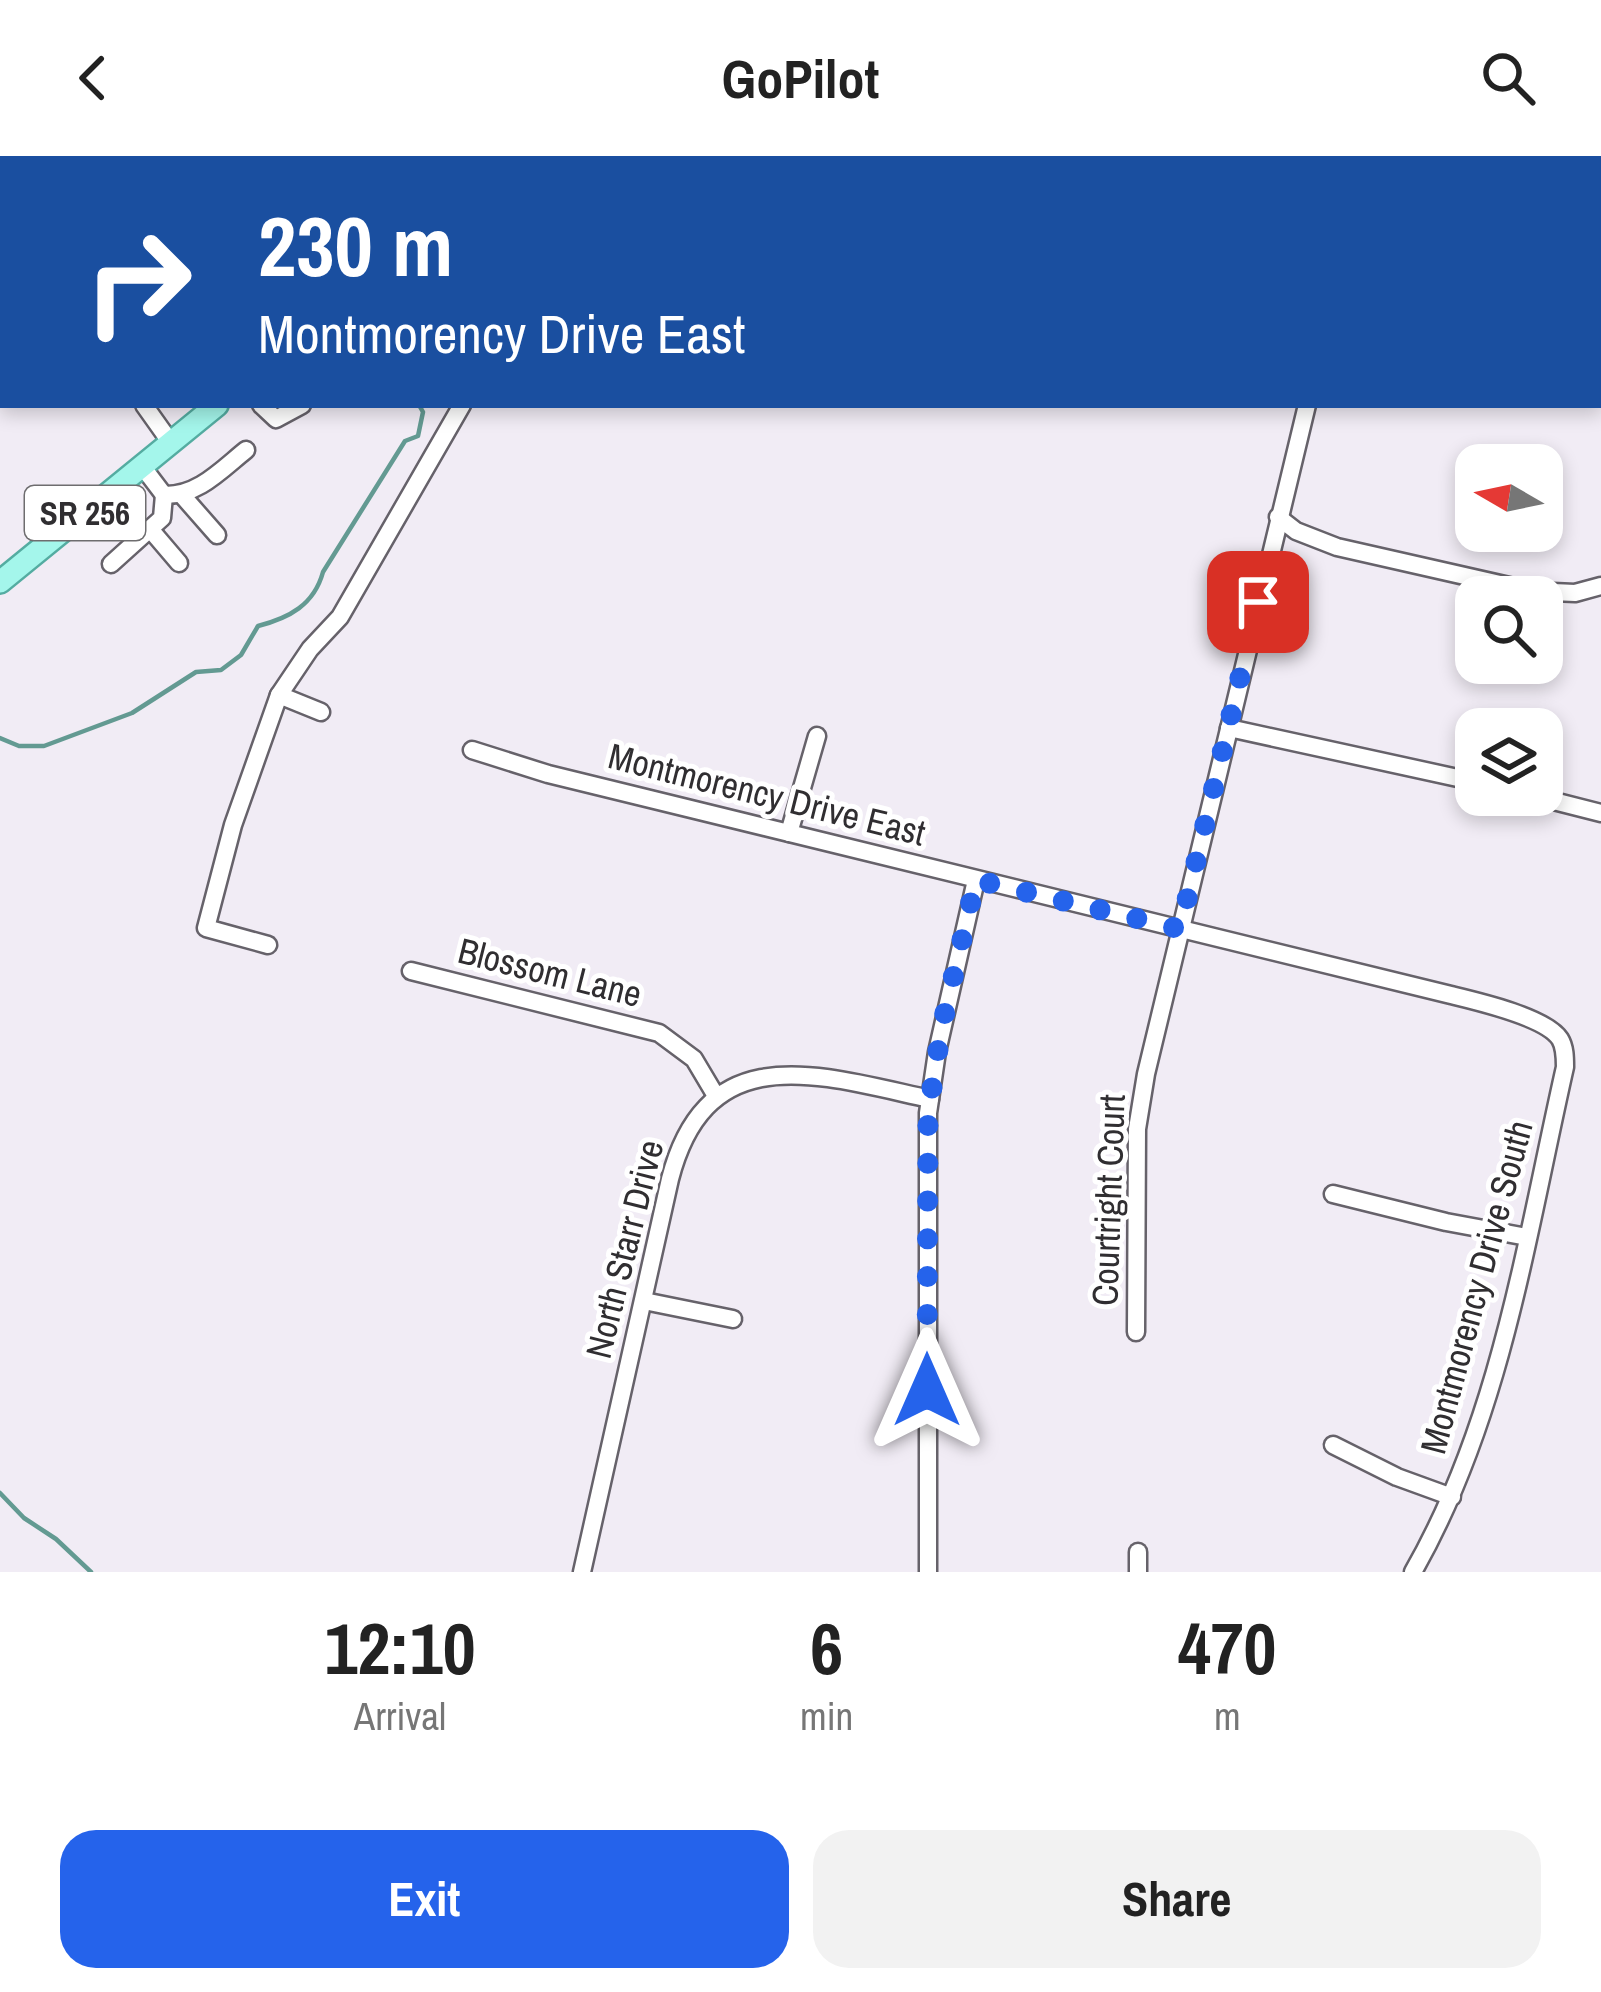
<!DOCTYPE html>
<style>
:root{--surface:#fff;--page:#f2f2f2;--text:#222;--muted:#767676;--accent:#2563eb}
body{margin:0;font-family:"Archivo Narrow",sans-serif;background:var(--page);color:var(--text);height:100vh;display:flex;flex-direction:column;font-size:45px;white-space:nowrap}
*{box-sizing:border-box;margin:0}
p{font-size:39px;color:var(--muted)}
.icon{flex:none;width:66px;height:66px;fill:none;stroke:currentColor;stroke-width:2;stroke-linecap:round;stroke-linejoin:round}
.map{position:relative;height:1416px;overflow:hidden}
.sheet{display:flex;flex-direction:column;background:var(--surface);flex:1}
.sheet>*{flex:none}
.banner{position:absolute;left:0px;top:0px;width:1602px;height:252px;box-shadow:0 6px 18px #0003;background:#1a4fa0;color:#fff;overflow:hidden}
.needle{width:78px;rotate:279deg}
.controls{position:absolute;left:1455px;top:288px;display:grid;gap:24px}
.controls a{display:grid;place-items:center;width:108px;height:108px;border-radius:24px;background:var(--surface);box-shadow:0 6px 18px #0003;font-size:60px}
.pin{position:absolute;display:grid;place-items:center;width:102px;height:102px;color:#fff;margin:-51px;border-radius:24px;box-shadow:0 6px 18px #0006}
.me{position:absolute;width:132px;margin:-66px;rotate:0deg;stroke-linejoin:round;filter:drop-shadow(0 0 9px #0008)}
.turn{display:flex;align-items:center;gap:42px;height:252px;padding:0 60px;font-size:54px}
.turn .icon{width:156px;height:156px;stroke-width:2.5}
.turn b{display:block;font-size:84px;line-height:102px}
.eta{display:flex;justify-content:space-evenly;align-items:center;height:204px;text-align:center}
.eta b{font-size:72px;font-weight:700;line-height:84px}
.cta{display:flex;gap:24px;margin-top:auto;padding:24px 60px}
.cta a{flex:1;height:138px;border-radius:36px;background:var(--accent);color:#fff;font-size:48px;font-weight:700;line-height:138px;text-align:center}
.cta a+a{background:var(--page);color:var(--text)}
header{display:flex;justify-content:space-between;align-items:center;height:156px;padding:0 60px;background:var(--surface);font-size:54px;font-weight:700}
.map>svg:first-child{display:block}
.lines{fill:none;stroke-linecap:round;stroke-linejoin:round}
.stream{stroke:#639a92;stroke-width:4.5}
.minor-casing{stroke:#66626a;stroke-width:21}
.major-casing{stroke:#54aca1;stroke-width:26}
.minor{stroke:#fff;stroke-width:16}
.major{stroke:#a4f6eb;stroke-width:21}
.shaded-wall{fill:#9581a7}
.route{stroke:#2563eb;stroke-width:21;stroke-dasharray:0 37.8}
.labels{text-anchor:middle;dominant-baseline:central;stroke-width:10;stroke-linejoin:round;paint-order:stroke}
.shield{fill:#fff;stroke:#6e6d6f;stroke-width:3}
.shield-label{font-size:33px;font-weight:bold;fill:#302e31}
.street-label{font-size:36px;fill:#302e31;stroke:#fff}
</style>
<header><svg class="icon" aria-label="back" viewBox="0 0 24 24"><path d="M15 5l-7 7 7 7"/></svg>GoPilot<svg class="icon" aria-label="search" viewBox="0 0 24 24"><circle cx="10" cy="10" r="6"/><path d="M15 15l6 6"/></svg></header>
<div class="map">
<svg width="1601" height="1416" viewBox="0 0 1601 1416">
<rect width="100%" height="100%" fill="#f1ecf5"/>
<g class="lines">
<g class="stream">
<polyline points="423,3 424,0"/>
<path d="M0 582 19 590H44L132 557 196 516 221 514 241 499 258 470C289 462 314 449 323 416L405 285 418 280 423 256 419 249"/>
<polyline points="0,1337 24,1362 56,1383 91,1416"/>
</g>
<defs>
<g id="minor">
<polyline points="78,0 81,3"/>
<polyline points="250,0 251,3"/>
<polyline points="744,0 745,3"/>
<polyline points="1453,0 1455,3"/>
<polyline points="1570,0 1574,3"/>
<polyline points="45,3 46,0"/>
<polyline points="598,3 600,0"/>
<polyline points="1533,3 1535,0"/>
<polyline points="1599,25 1601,27"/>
<polyline points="144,249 171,287"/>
<polyline points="261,249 276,263 302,249"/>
<path d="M142 310 164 339C198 340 221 314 246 294"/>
<polyline points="181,338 217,379"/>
<polyline points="1278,361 1296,375 1337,391 1531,435 1575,437 1601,430"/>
<polyline points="150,373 179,407"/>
<polyline points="111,408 162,362 164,339"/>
<polyline points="321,556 279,539 310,493 340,461 462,249"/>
<polyline points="1229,572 1476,626"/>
<path d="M472 594 548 618 1451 839C1476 845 1546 861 1560 883 1565 891 1565 902 1565 911 1526 1083 1501 1262 1413 1416"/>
<polyline points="1530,639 1601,657"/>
<polyline points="789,677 817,580"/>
<polyline points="268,789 206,772 233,669 279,539"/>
<polyline points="411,815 659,877 694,903 716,940"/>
<polyline points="1333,1038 1446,1066 1527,1081"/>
<polyline points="644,1145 733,1163"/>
<polyline points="1136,1176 1137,973 1146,918 1307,249"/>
<polyline points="1333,1289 1397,1321 1452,1341"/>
<polyline points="1138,1396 1138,1416"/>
<path d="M582 1416 670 1023C707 880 819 919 930 943"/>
<polyline points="928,1416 928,957 937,896 976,724"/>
</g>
<g id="major">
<polyline points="523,3 527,0"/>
<polyline points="0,426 217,249"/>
</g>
</defs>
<use href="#minor" class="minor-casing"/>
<use href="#major" class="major-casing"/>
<use href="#minor" class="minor"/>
<use href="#major" class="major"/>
</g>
<polygon class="shaded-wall" points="1013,0 1081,0 1079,3 1011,3"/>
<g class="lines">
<polyline class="route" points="927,1234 928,957 942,869 976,724 1180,773 1258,446"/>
</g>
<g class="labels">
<rect class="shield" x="25" y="330" width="120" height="54" rx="9"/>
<g class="shield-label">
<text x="85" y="357">SR 256</text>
</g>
<g class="street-label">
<text transform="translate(767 638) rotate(14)">Montmorency Drive East</text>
<text transform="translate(550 816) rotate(14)">Blossom Lane</text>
<text transform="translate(1108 1044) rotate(-88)">Courtright Court</text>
<text transform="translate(624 1093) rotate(-76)">North Starr Drive</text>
<text transform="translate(1476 1131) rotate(-75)">Montmorency Drive South</text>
</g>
</g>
</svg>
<div class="controls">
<a><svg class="needle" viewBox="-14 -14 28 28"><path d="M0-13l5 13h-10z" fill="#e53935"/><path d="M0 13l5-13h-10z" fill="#767676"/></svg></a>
<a><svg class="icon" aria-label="search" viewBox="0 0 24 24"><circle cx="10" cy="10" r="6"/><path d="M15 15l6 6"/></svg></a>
<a><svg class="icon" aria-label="layers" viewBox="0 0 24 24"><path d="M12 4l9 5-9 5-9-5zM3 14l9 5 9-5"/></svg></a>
</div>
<div class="pin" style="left:1258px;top:446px;background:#d93025"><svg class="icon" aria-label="arrive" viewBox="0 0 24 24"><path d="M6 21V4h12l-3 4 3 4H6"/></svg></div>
<svg class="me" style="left:927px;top:1234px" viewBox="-20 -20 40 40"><path d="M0-17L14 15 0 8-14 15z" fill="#2563eb" stroke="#fff" stroke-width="4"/></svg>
<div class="banner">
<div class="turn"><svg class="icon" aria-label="right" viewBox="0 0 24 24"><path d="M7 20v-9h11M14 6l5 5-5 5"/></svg><div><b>230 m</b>Montmorency Drive East</div></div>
</div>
</div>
<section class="sheet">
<div class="eta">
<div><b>12:10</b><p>Arrival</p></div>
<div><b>6</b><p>min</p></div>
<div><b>470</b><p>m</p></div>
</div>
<div class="cta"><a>Exit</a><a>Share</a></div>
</section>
